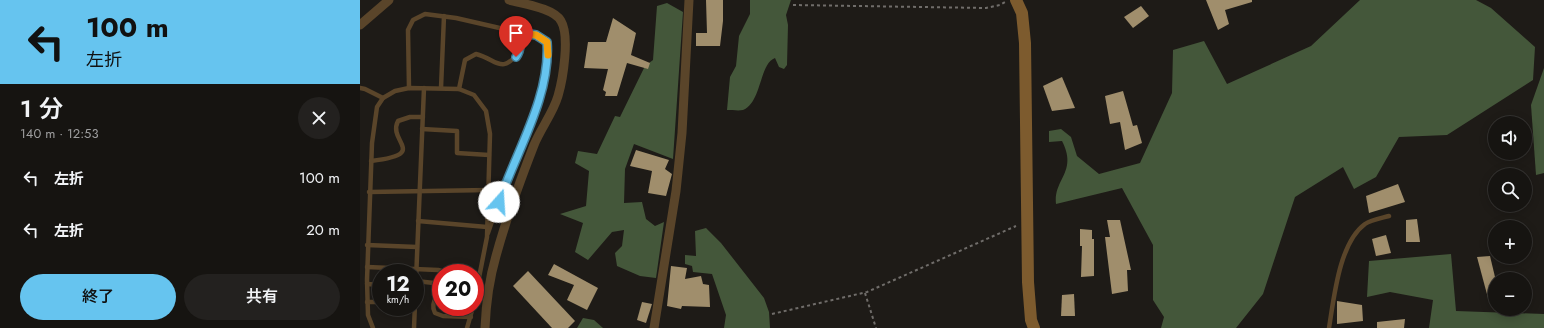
<!DOCTYPE html>
<html lang="ja">
<meta charset="utf-8">
<style>
:root{--surface:#161411;--page:#23211f;--text:#f1f3f6;--muted:#9e9e9f;--line:#353331;--accent:#66c4ef}
body{margin:0;font-family:Jost,"Noto Sans JP",sans-serif;background:var(--page);color:var(--text);height:100vh;display:flex;flex-direction:column;font-size:15px;white-space:nowrap}
*{box-sizing:border-box;margin:0}
p{font-size:13px;color:var(--muted)}
.icon{flex:none;width:22px;height:22px;fill:none;stroke:currentColor;stroke-width:2;stroke-linecap:round;stroke-linejoin:round}
.map{position:relative;flex:1;overflow:hidden}
.side{display:flex;flex-direction:column;background:var(--surface);width:360px}
.side>*{flex:none}
.guide{background:#66c4ef;color:#111;overflow:hidden}
.buttons{position:absolute;left:1128px;top:116px;display:grid;gap:8px}
.buttons a{display:grid;place-items:center;width:44px;height:44px;border-radius:50%;background:var(--surface);box-shadow:0 2px 10px #0003,0 0 0 1px var(--line);font-size:20px}
.speed{position:absolute;left:12px;top:264px;display:flex;gap:8px;font-size:20px;font-weight:700;text-align:center}
.speed>*{display:grid;place-content:center;width:52px;height:52px;border-radius:50%;background:var(--surface);box-shadow:0 2px 10px #0003,0 0 0 1px var(--line);line-height:1}
.speed small{font-size:10px;font-weight:400}
.speed .limit{border:6px solid #d22;background:#fff;color:#111}
.pin{position:absolute;display:grid;place-items:center;width:34px;height:34px;color:#fff;margin:-41px -17px;border-radius:50% 50% 50% 0;rotate:-45deg;box-shadow:0 0 4px #0007}
.pin .icon{rotate:45deg}
.me{position:absolute;width:44px;margin:-22px;rotate:19deg;stroke-linejoin:round;filter:drop-shadow(0 0 3px #0008)}
.turn{display:flex;align-items:center;gap:14px;height:84px;padding:0 20px;font-size:18px}
.turn .icon{width:52px;height:52px;stroke-width:2.5}
.turn b{display:block;font-size:28px;line-height:34px}
.round{display:grid;place-items:center;flex:none;width:42px;height:42px;border-radius:21px;background:var(--page)}
.head{display:flex;align-items:center;justify-content:space-between;height:68px;padding:0 20px}
h1{font-size:24px;font-weight:600;line-height:30px}
.button{display:flex;gap:8px;margin-top:auto;padding:8px 20px}
.button a{flex:1;height:46px;border-radius:24px;background:var(--accent);color:#111;font-size:16px;font-weight:600;line-height:46px;text-align:center}
.button a+a{background:var(--page);color:var(--text)}
ul{padding:0;list-style:none}
li{display:flex;align-items:center;gap:12px;height:52px;padding:0 20px}
li div{flex:1}
li b{display:block;font-size:15px}
li em{font-style:normal}
main{display:flex;flex:1;min-height:0}
.map>svg:first-child{display:block}
.forest{fill:#44573a}
.building{fill:#a08e6c}
.lines{fill:none;stroke-linecap:round;stroke-linejoin:round}
.path{stroke:#706d6a;stroke-width:2;stroke-dasharray:3 3;stroke-linecap:butt}
.lane{stroke:#5a452a;stroke-width:4.5}
.street{stroke:#5a452a;stroke-width:9}
.secondary{stroke:#7d5b2e;stroke-width:12}
.route-casing{stroke:#427f9b;stroke-width:10}
.route{stroke:#66c4ef;stroke-width:7}
.slow{stroke:#f59e0b;stroke-width:7}
</style>
<main>
<section class="side">
<div class="guide">
<div class="turn"><svg class="icon" aria-label="left" viewBox="0 0 24 24"><path d="M17 20v-9H6M10 6l-5 5 5 5"/></svg><div><b>100 m</b>左折</div></div>
</div>
<div class="head"><div><h1>1 分</h1><p>140 m · 12:53</p></div><a class="round"><svg class="icon" aria-label="close" viewBox="0 0 24 24"><path d="M6 6l12 12M18 6L6 18"/></svg></a></div>
<ul>
<li><svg class="icon" aria-label="left" viewBox="0 0 24 24"><path d="M17 20v-9H6M10 6l-5 5 5 5"/></svg><div><b>左折</b></div><em>100 m</em></li>
<li><svg class="icon" aria-label="left" viewBox="0 0 24 24"><path d="M17 20v-9H6M10 6l-5 5 5 5"/></svg><div><b>左折</b></div><em>20 m</em></li>
</ul>
<div class="button"><a>終了</a><a>共有</a></div>
</section>
<div class="map">
<svg width="1184" height="328" viewBox="0 0 1184 328">
<rect width="100%" height="100%" fill="#1e1b17"/>
<g class="forest">
<path d="M390 0H431L426 15 428 25 427 65 424 69 419 67 415 58C399 64 402 102 383 110 379 111 372 110 367 110L370 77 376 66 379 36 390 14Z"/>
<path d="M1000 0H1116L1131 8 1175 47 1173 80 1087 135 1039 137 1016 177 994 189 983 167 935 197 903 294 876 328H801L804 317 793 300V245L762 188 696 204C693 179 718 172 702 141L689 142V131L701 129 711 137 717 156 739 174 780 163 812 93 813 50 844 41 867 84 951 46Z"/>
<polygon points="307,3 323,12 313,159 274,144 265,169 264,203 282,202 286,219 295,226 304,222 296,278 280,276 257,266 255,253 262,246 264,230 252,232 228,260 215,252 223,223 200,214 226,206 229,171 215,163 218,151 237,154 255,116 260,117 285,66 293,60 297,6"/>
<polygon points="1184,68 1184,173 1176,175 1171,105"/>
<polygon points="346,228 361,243 404,298 409,312 410,328 364,328 366,315 352,274 333,272 332,266 325,264 325,255 336,256 335,231"/>
<polygon points="1091,254 1096,311 1184,314 1184,328 1069,328 1073,300 1030,292 1007,297 1009,261"/>
<polygon points="223,318 234,320 243,328 217,328"/>
</g>
<g class="building">
<polygon points="346,0 363,0 363,21 360,46 336,46 336,33 347,33"/>
<polygon points="846,0 892,0 892,2 865,10 869,24 858,30"/>
<polygon points="781,6 789,16 773,28 764,17"/>
<polygon points="253,18 276,33 271,55 290,63 288,69 267,63 257,96 245,96 246,92 243,90 248,69 224,68 228,42 246,42"/>
<polygon points="702,77 715,108 692,111 683,86"/>
<polygon points="763,91 773,126 777,125 782,143 765,150 760,122 750,124 745,96"/>
<polygon points="276,150 309,160 305,169 312,174 306,196 288,193 292,171 270,166"/>
<polygon points="1038,184 1045,202 1009,213 1006,196"/>
<polygon points="1057,219 1060,242 1046,242 1046,220"/>
<polygon points="747,220 760,220 771,270 767,270 768,291 752,294 745,237 750,237"/>
<polygon points="720,229 732,230 732,239 734,239 734,276 721,277 722,246 720,246"/>
<polygon points="1026,235 1031,253 1016,256 1012,239"/>
<polygon points="1130,256 1135,277 1135,296 1128,298 1117,257"/>
<polygon points="194,264 238,288 227,310 207,300 214,285 188,275"/>
<polygon points="311,266 327,268 325,279 341,276 343,284 349,285 350,307 322,306 321,309 307,306"/>
<polygon points="168,271 215,321 208,328 192,328 153,286"/>
<polygon points="714,294 715,316 701,316 702,295"/>
<polygon points="977,301 1002,305 1003,321 977,324"/>
<polygon points="282,302 292,304 286,323 277,320"/>
<polygon points="1045,319 1044,328 1017,328 1017,322"/>
</g>
<g class="lines">
<g class="path">
<polyline points="433,5 626,8 640,5 645,2"/>
<polyline points="505,293 516,328"/>
<polyline points="412,314 507,292 656,226"/>
</g>
<g class="lane">
<polyline points="0,88 5,89 23,98"/>
<path d="M49 88 48 30 53 20 65 14 96 18 157 32 176 35 187 42C191 88 166 133 149 175 141 194 135 213 128 233"/>
<polyline points="81,88 84,16"/>
<path d="M99 89 105 60 116 54C137 59 141 76 160 51V42L157 32"/>
<polyline points="62,129 97,131 97,153 129,155"/>
<path d="M11 161C70 154 27 142 38 121L50 117H63"/>
<polyline points="9,192 128,190"/>
<polyline points="58,221 127,227"/>
<polyline points="7,245 57,247"/>
<polyline points="7,267 78,270 89,273"/>
<path d="M56 281 74 283 79 289C77 298 70 304 75 313L83 316 111 317"/>
<polyline points="7,284 21,285"/>
<polyline points="7,302 21,302"/>
<polyline points="13,328 8,315 7,280 12,143 17,107 23,98 35,91 49,88 99,89 114,95 126,111 130,134 127,237 115,298"/>
<polyline points="54,328 64,88"/>
<polyline points="107,328 113,307"/>
<path d="M969 328C974 298 979 243 1005 224 1011 220 1022 218 1029 216"/>
</g>
<g class="street">
<polyline points="0,25 29,0"/>
<path d="M125 328C126 304 129 280 136 256 146 219 160 181 174 145 181 128 193 113 198 96 203 79 210 36 201 21 194 8 163 4 149 0"/>
<polyline points="294,328 316,191 322,133 329,0"/>
</g>
<polyline class="secondary" points="656,0 662,13 665,43 668,282 671,320 674,328"/>
</g>
<g class="lines">
<defs>
<path id="route" d="M139 202C156 152 191 96 187 42L176 35 157 32C160 42 162 49 156 57"/>
</defs>
<use href="#route" class="route-casing"/>
<use href="#route" class="route"/>
<polyline class="slow" points="157,33 176,35 187,42 188,55"/>
</g>
</svg>
<div class="buttons">
<a><svg class="icon" aria-label="sound" viewBox="0 0 24 24"><path d="M4 9h4l5-4v14l-5-4H4zM17 9q2 3 0 6"/></svg></a>
<a><svg class="icon" aria-label="search" viewBox="0 0 24 24"><circle cx="10" cy="10" r="6"/><path d="M15 15l6 6"/></svg></a>
<a>+</a>
<a>−</a>
</div>
<div class="speed"><div>12<small>km/h</small></div><div class="limit">20</div></div>
<div class="pin" style="left:156px;top:57px;background:#d93025"><svg class="icon" aria-label="arrive" viewBox="0 0 24 24"><path d="M6 21V4h12l-3 4 3 4H6"/></svg></div>
<svg class="me" style="left:139px;top:202px" viewBox="-20 -20 40 40"><circle r="19" fill="#fff"/><path d="M0-13L10 11 0 6-10 11z" fill="#66c4ef"/></svg>
</div>
</main>
